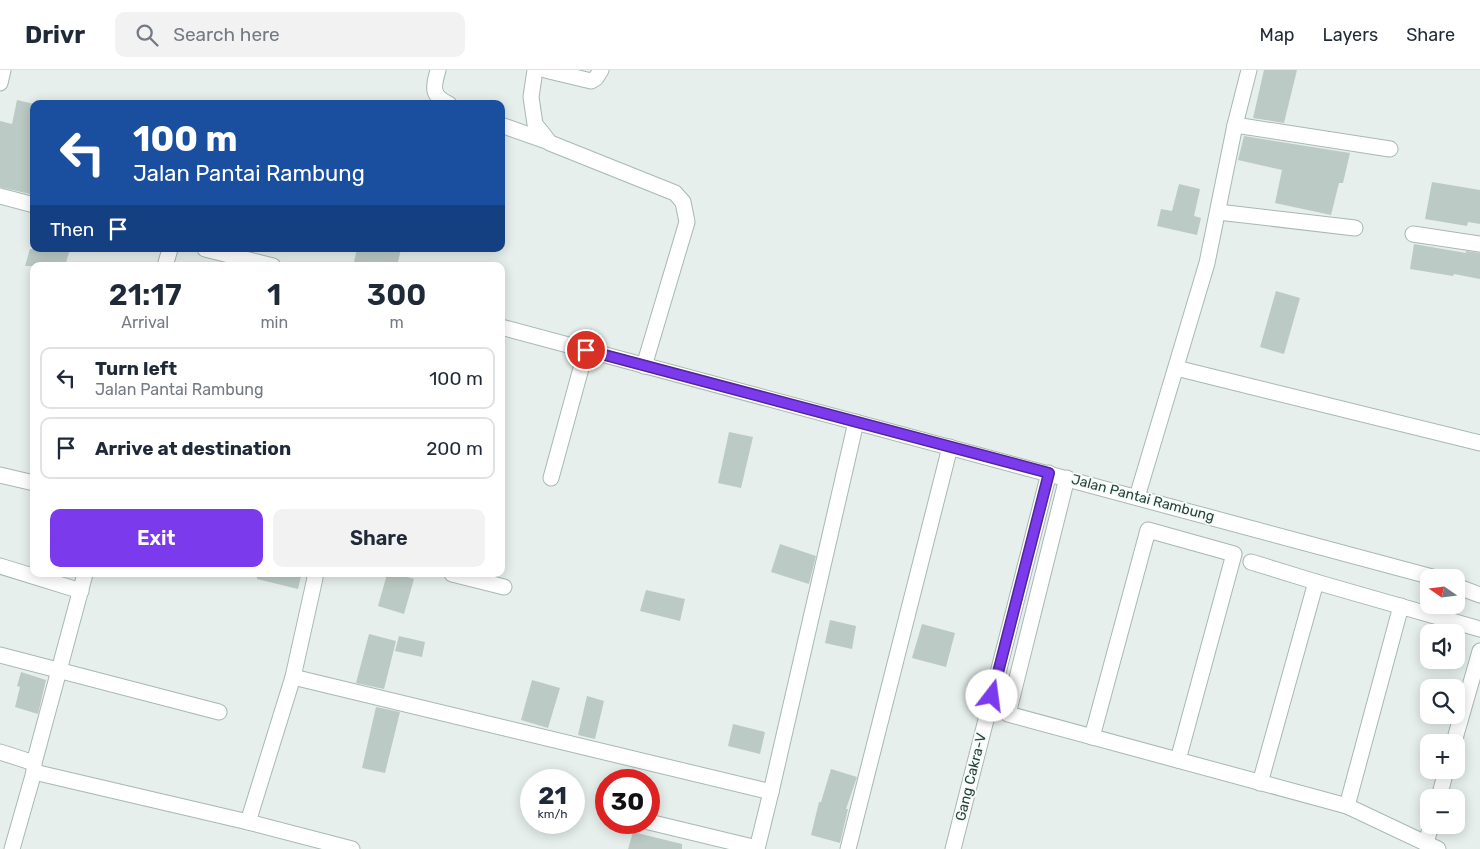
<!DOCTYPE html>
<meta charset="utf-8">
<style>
:root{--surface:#fff;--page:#f2f2f3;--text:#1f2937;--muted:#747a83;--line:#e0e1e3;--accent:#7c3aed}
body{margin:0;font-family:Rubik,sans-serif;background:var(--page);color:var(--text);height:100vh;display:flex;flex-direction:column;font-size:19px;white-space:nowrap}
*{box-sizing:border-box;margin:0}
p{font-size:16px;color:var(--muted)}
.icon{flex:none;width:28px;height:28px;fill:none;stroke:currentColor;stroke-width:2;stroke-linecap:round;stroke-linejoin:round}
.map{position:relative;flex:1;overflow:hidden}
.panel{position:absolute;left:30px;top:192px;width:475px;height:315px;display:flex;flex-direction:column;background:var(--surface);border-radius:10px;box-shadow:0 2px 12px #0003}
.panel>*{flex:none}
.guide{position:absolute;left:30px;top:30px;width:475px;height:152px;border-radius:10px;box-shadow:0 2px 12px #0003;background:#1a4fa0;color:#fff;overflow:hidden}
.needle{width:32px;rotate:284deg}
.buttons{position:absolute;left:1420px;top:499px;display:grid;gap:10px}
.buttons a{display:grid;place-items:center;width:45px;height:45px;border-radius:10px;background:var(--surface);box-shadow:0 2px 12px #0003;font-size:25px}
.speed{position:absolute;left:520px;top:699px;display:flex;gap:10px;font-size:25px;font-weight:700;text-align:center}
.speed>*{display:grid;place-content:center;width:65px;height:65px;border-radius:50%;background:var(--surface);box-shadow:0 2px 12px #0003;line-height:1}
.speed small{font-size:12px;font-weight:400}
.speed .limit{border:8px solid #d22;background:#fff;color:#111}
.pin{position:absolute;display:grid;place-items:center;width:42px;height:42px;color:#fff;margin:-21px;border:2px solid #fff;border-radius:50%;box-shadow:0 1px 5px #0007}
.me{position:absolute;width:55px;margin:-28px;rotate:15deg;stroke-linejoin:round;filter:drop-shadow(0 0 4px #0008)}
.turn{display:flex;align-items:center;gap:18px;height:105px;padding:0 20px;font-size:22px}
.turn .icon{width:65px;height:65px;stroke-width:2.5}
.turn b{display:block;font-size:35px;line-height:42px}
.then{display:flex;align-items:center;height:48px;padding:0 20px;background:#0003;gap:10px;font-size:19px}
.eta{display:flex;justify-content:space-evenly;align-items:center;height:85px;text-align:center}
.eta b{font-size:30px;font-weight:600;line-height:35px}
.primary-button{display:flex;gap:10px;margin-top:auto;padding:10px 20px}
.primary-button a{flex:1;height:58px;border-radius:10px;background:var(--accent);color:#fff;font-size:20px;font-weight:600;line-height:58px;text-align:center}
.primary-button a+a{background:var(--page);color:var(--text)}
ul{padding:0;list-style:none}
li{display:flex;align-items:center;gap:15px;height:62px;margin:0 10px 8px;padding:0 10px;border:2px solid var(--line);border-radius:10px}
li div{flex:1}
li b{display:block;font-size:19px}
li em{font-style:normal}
header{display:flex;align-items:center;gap:30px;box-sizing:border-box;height:70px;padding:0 25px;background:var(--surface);border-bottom:1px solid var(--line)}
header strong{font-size:24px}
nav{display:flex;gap:28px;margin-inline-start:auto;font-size:18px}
.search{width:350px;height:45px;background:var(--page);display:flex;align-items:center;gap:12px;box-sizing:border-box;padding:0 18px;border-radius:10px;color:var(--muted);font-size:19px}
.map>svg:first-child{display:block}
.building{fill:#bbcac4}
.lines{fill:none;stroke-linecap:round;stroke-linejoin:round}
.minor-casing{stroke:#a8b8b2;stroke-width:17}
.minor{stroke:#fff;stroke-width:15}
.route-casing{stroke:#51269a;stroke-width:12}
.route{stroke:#7c3aed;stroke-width:9}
.labels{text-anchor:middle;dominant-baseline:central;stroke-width:4;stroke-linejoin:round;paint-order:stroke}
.street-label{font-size:14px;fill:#24423a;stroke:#f7fbf9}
</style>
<header>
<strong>Drivr</strong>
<div class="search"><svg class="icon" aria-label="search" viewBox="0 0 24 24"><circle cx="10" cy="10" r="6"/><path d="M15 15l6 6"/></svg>Search here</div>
<nav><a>Map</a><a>Layers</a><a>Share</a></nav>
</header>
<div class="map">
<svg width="1480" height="779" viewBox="0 0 1480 779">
<rect width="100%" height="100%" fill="#e6efeb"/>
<g class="building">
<polygon points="1264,0 1297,0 1284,53 1253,48"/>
<polygon points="17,30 34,34 34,125 0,117 0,51 12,54"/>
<polygon points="1244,66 1350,83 1343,113 1339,113 1331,145 1275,133 1282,100 1238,90"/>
<polygon points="1432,112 1480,120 1480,154 1468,152 1467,156 1425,149"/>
<polygon points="1179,114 1200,119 1194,146 1201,148 1197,165 1157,156 1161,139 1172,141"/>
<polygon points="1414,174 1466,183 1466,181 1480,183 1480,209 1454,204 1453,206 1410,199"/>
<polygon points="30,179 70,179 65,196 25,196"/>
<polygon points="357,179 401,179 397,196 353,196"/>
<polygon points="1276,221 1300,228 1284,284 1260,277"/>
<polygon points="729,362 753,367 741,418 718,413"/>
<polygon points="780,474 816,486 809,514 771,502"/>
<polygon points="257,504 290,504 301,506 298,519 257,509"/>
<polygon points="387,504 397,504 414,509 404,544 378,536"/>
<polygon points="646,520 685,529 680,551 640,541"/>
<polygon points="830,550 856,556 852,579 825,573"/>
<polygon points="922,554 955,563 946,597 912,588"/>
<polygon points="369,564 396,571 384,619 356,613"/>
<polygon points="399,566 425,572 422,587 395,581"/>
<polygon points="21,602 46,610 38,644 15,637 20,617 17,616"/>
<polygon points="532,610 560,618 548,658 521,650"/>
<polygon points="587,626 604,631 595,669 578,665"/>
<polygon points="376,637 400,642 385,703 362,698"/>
<polygon points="733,654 765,662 760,684 728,676"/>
<polygon points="831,699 857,707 846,739 848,739 840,773 811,765 819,732 821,732"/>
<polygon points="633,762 682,774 682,779 628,779"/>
</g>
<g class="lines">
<defs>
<g id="minor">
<path d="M438 0C433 17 431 26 449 34"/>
<polyline points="535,0 531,27 535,54 550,73 675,123 683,132 687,152 644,296"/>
<polyline points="545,0 591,11 596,8 601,0"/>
<polyline points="0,13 3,0"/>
<polyline points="501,55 549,72"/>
<polyline points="1235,55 1390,79"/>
<polyline points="0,126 34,135"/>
<polyline points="1218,142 1355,158"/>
<polyline points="1413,164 1480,174"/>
<polyline points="205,179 273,196"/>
<polyline points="165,196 170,179"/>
<polyline points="501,257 1436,508"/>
<polyline points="1176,298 1480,373"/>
<polyline points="0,405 34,413"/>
<polyline points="551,408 586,280"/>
<polyline points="1067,408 1008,644 1347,736 1438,779"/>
<polyline points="1137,427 1207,193 1235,55 1249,0"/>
<polyline points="1251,492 1316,512 1480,559"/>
<polyline points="0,496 81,521"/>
<polyline points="452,504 504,517"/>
<polyline points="1456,516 1480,525"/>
<polyline points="0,585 219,642"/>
<polyline points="293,607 771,722"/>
<polyline points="1092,667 1148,460 1234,484 1178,690"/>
<polyline points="1454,672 1480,581"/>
<polyline points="0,682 34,693"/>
<polyline points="34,702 248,752 352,779"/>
<polyline points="1260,713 1316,512"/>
<polyline points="1439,728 1446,700"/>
<polyline points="1347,736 1401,536"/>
<polyline points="248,752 293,607 315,508 314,504"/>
<polyline points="649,752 757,778"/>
<polyline points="1426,773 1431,755"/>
<polyline points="12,779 34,702 34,693 85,504"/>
<polyline points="757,779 771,722 856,352"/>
<polyline points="848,779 950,377"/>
<polyline points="953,779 1049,403"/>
</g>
</defs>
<use href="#minor" class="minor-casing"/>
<use href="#minor" class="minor"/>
</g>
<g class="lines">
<defs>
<polyline id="route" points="586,280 1049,403 992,626"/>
</defs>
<use href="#route" class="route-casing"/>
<use href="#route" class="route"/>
</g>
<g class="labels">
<g class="street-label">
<text transform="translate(1143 428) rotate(15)">Jalan Pantai Rambung</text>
<text transform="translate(971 707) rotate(-76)">Gang Cakra-V</text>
</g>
</g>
</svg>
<div class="buttons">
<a><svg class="needle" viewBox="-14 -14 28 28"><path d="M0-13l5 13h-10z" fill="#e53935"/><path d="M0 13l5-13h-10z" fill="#747a83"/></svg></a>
<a><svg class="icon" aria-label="sound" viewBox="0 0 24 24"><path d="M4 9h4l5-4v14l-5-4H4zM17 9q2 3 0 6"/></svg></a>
<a><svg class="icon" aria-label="search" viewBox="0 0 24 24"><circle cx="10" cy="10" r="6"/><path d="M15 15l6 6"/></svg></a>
<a>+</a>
<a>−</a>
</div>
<div class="speed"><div>21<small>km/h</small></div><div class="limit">30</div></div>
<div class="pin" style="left:586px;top:280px;background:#d93025"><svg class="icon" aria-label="arrive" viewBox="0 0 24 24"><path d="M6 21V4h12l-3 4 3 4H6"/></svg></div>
<svg class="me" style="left:992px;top:626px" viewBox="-20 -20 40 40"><circle r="19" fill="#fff"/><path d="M0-13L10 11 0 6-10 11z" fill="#7c3aed"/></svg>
<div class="guide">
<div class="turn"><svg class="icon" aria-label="left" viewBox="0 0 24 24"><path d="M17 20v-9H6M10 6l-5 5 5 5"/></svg><div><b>100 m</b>Jalan Pantai Rambung</div></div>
<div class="then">Then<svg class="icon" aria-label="arrive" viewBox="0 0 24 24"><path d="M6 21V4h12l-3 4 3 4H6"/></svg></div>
</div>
<section class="panel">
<div class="eta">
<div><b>21:17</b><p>Arrival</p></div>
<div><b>1</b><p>min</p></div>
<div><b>300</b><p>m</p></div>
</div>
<ul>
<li><svg class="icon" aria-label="left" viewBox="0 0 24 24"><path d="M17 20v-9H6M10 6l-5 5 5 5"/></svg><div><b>Turn left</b><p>Jalan Pantai Rambung</p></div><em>100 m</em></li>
<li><svg class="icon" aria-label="arrive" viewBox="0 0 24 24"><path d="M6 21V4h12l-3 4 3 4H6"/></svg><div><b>Arrive at destination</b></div><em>200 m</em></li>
</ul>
<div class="primary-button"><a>Exit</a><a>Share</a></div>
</section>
</div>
